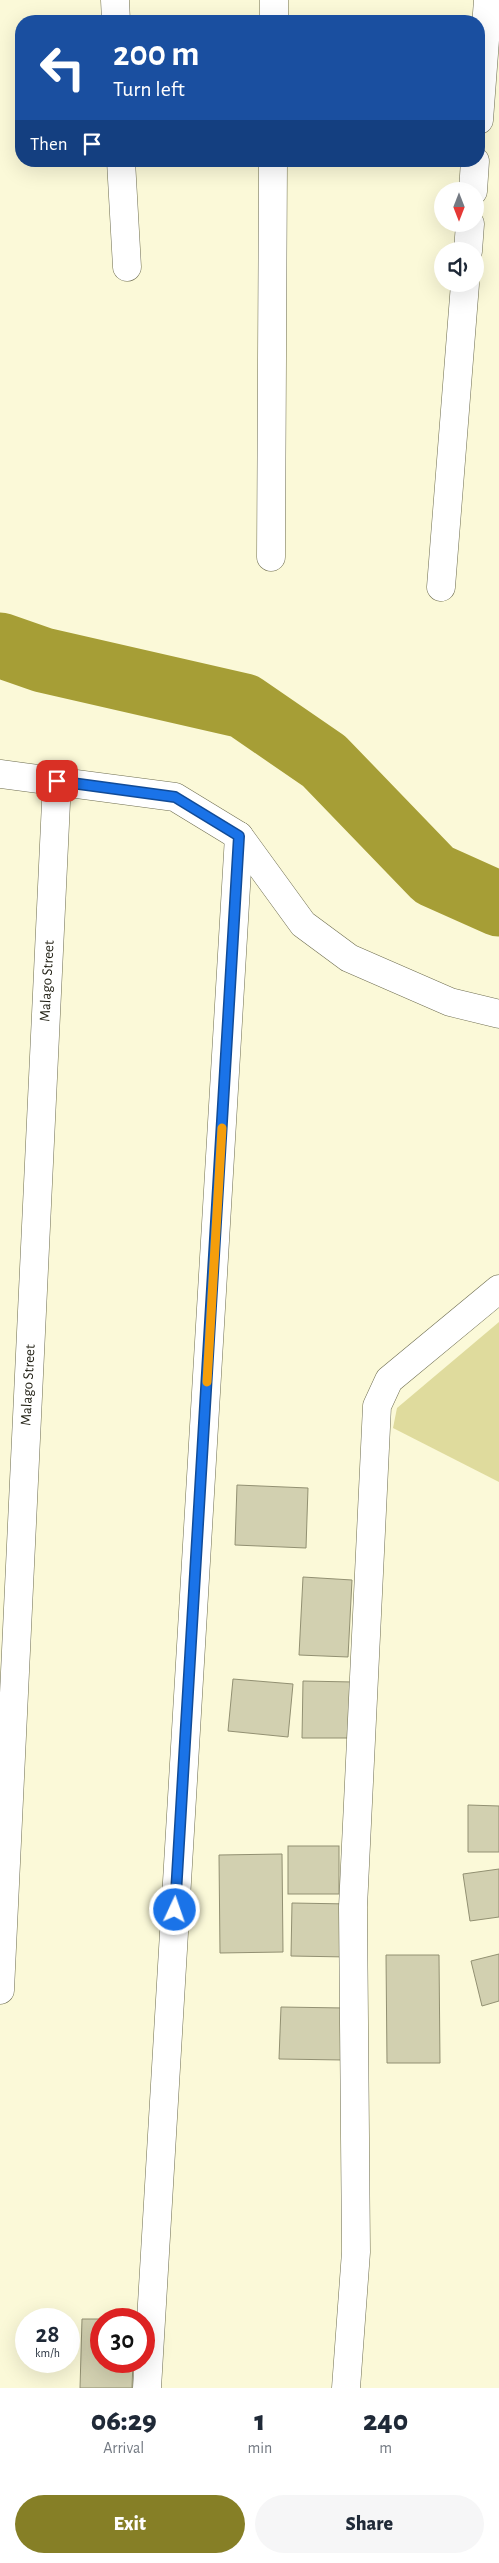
<!DOCTYPE html>
<style>
:root{--surface:#fff;--page:#f6f6f7;--text:#1f2937;--muted:#747a83;--accent:#867f26}
body{margin:0;font-family:"Alegreya Sans",sans-serif;background:var(--page);color:var(--text);height:100vh;display:flex;flex-direction:column;font-size:19px;white-space:nowrap}
*{box-sizing:border-box;margin:0}
p{font-size:16px;color:var(--muted)}
.icon{flex:none;width:28px;height:28px;fill:none;stroke:currentColor;stroke-width:2;stroke-linecap:round;stroke-linejoin:round}
.map{position:relative;height:2388px;overflow:hidden}
.details{display:flex;flex-direction:column;background:var(--surface);flex:1}
.details>*{flex:none}
.hud{position:absolute;left:15px;top:15px;width:470px;height:152px;border-radius:20px;box-shadow:0 5px 20px #0002;background:#1a4fa0;color:#fff;overflow:hidden}
.needle{width:32px;rotate:180deg}
.fabs{position:absolute;left:434px;top:182px;display:grid;gap:10px}
.fabs a{display:grid;place-items:center;width:50px;height:50px;border-radius:50%;background:var(--surface);box-shadow:0 5px 20px #0002;font-size:25px}
.speed{position:absolute;left:15px;top:2308px;display:flex;gap:10px;font-size:25px;font-weight:700;text-align:center}
.speed>*{display:grid;place-content:center;width:65px;height:65px;border-radius:50%;background:var(--surface);box-shadow:0 5px 20px #0002;line-height:1}
.speed small{font-size:12px;font-weight:400}
.speed .limit{border:8px solid #d22;background:#fff;color:#111}
.pin{position:absolute;display:grid;place-items:center;width:42px;height:42px;color:#fff;margin:-21px;border-radius:10px;box-shadow:0 2px 8px #0006}
.me{position:absolute;width:55px;margin:-28px;rotate:3deg;stroke-linejoin:round;filter:drop-shadow(0 0 4px #0008)}
.turn{display:flex;align-items:center;gap:18px;height:105px;padding:0 15px;font-size:22px}
.turn .icon{width:65px;height:65px;stroke-width:2.5}
.turn b{display:block;font-size:35px;line-height:42px}
.then{display:flex;align-items:center;height:48px;padding:0 15px;background:#0003;gap:10px;font-size:19px}
.eta{display:flex;justify-content:space-evenly;align-items:center;height:85px;text-align:center}
.eta b{font-size:30px;font-weight:800;line-height:35px}
.primary-button{display:flex;gap:10px;margin-top:auto;padding:10px 15px}
.primary-button a{flex:1;height:58px;border-radius:30px;background:var(--accent);color:#fff;font-size:20px;font-weight:800;line-height:58px;text-align:center}
.primary-button a+a{background:var(--page);color:var(--text)}
.map>svg:first-child{display:block}
.green{fill:#dfdb9d}
.lines{fill:none;stroke-linecap:round;stroke-linejoin:round}
.river{stroke:#a69e36;stroke-width:65}
.building{fill:#d2d0b0;stroke:#929072}
.minor-casing{stroke:#6e6d50;stroke-width:29}
.minor{stroke:#fff;stroke-width:28}
.route-casing{stroke:#114b97;stroke-width:12}
.route{stroke:#1a73e8;stroke-width:9}
.slow{stroke:#f59e0b;stroke-width:9}
.labels{text-anchor:middle;dominant-baseline:central;stroke-width:4;stroke-linejoin:round;paint-order:stroke}
.street-label{font-size:15px;fill:#201f13;stroke:#fff}
</style>
<div class="map">
<svg width="499" height="2388" viewBox="0 0 499 2388">
<rect width="100%" height="100%" fill="#fbf9d8"/>
<polygon class="green" points="499,1322 499,1482 393,1428 397,1408"/>
<g class="lines">
<polyline class="river" points="0,645 43,660 244,706 324,761 434,875 499,904"/>
</g>
<g class="building">
<polygon points="237,1485 308,1488 306,1548 235,1545"/>
<polygon points="303,1577 352,1580 348,1657 299,1655"/>
<polygon points="233,1679 293,1684 288,1737 228,1731"/>
<polygon points="303,1681 353,1682 352,1738 302,1738"/>
<polygon points="468,1805 499,1806 499,1852 468,1852"/>
<rect x="288" y="1846" width="51" height="48"/>
<polygon points="282,1854 283,1952 220,1953 219,1855"/>
<polygon points="499,1869 499,1917 470,1921 463,1874"/>
<polygon points="292,1903 349,1904 348,1957 291,1956"/>
<polygon points="499,1954 499,2001 482,2006 471,1961"/>
<polygon points="386,1955 439,1955 440,2063 387,2063"/>
<polygon points="281,2007 344,2008 343,2060 279,2059"/>
<polygon points="82,2319 101,2319 101,2361 133,2361 132,2388 80,2388"/>
</g>
<g class="lines">
<defs>
<g id="minor">
<polyline points="115,0 116,21"/>
<polyline points="274,21 274,0"/>
<polyline points="479,120 488,0"/>
<polyline points="121,161 127,267"/>
<polyline points="473,191 475,161"/>
<polyline points="468,251 470,224"/>
<polyline points="271,557 273,161"/>
<polyline points="441,587 465,284"/>
<polyline points="0,774 175,797 239,836 303,924 349,958 450,1002 499,1014"/>
<polyline points="0,1990 57,781"/>
<polyline points="147,2388 239,836"/>
<polyline points="346,2388 356,2252 353,1907 377,1406 389,1380 499,1289"/>
</g>
</defs>
<use href="#minor" class="minor-casing"/>
<use href="#minor" class="minor"/>
</g>
<g class="lines">
<defs>
<polyline id="route" points="57,781 175,797 239,836 175,1910"/>
</defs>
<use href="#route" class="route-casing"/>
<use href="#route" class="route"/>
<polyline class="slow" points="207,1382 222,1128"/>
</g>
<g class="labels">
<g class="street-label">
<text transform="translate(47 981) rotate(-87)">Malago Street</text>
<text transform="translate(28 1385) rotate(-87)">Malago Street</text>
</g>
</g>
</svg>
<div class="fabs">
<a><svg class="needle" viewBox="-14 -14 28 28"><path d="M0-13l5 13h-10z" fill="#e53935"/><path d="M0 13l5-13h-10z" fill="#747a83"/></svg></a>
<a><svg class="icon" aria-label="sound" viewBox="0 0 24 24"><path d="M4 9h4l5-4v14l-5-4H4zM17 9q2 3 0 6"/></svg></a>
</div>
<div class="speed"><div>28<small>km/h</small></div><div class="limit">30</div></div>
<div class="pin" style="left:57px;top:781px;background:#d93025"><svg class="icon" aria-label="arrive" viewBox="0 0 24 24"><path d="M6 21V4h12l-3 4 3 4H6"/></svg></div>
<svg class="me" style="left:175px;top:1910px" viewBox="-20 -20 40 40"><circle r="17" fill="#1a73e8" stroke="#fff" stroke-width="3"/><path d="M0-11L8 9 0 5-8 9z" fill="#fff"/></svg>
<div class="hud">
<div class="turn"><svg class="icon" aria-label="left" viewBox="0 0 24 24"><path d="M17 20v-9H6M10 6l-5 5 5 5"/></svg><div><b>200 m</b>Turn left</div></div>
<div class="then">Then<svg class="icon" aria-label="arrive" viewBox="0 0 24 24"><path d="M6 21V4h12l-3 4 3 4H6"/></svg></div>
</div>
</div>
<section class="details">
<div class="eta">
<div><b>06:29</b><p>Arrival</p></div>
<div><b>1</b><p>min</p></div>
<div><b>240</b><p>m</p></div>
</div>
<div class="primary-button"><a>Exit</a><a>Share</a></div>
</section>
